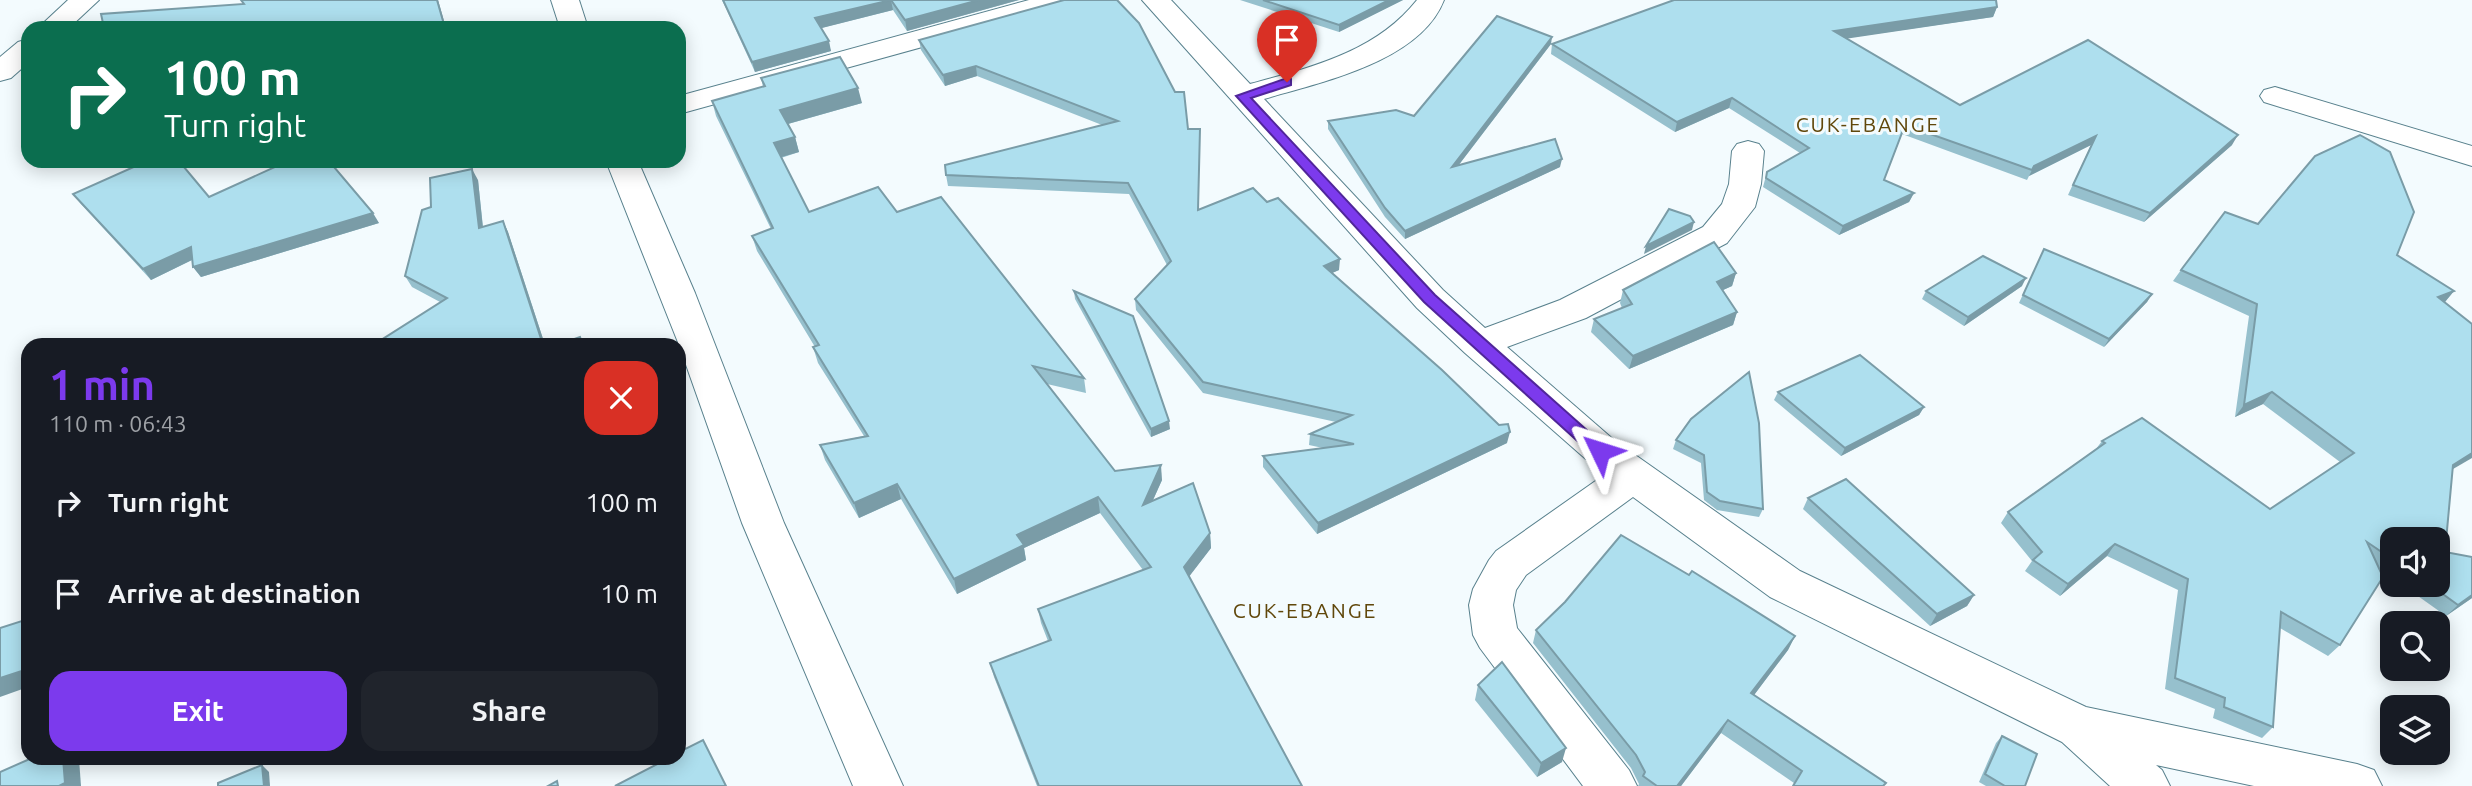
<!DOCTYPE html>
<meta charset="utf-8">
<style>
:root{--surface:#171b24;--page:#20242c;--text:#f1f3f6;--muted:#9ea1a6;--accent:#7c3aed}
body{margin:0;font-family:Ubuntu,sans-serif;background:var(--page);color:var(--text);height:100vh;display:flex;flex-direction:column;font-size:26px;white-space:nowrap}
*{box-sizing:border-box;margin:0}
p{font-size:23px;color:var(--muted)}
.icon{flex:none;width:38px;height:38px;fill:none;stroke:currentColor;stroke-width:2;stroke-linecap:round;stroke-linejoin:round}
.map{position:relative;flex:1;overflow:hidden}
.sheet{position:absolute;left:21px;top:338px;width:665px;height:427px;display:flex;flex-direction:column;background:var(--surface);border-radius:21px;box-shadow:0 4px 18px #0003}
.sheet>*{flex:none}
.top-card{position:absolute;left:21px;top:21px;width:665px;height:147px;border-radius:21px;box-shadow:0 4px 18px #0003;background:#0b6e4f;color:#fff;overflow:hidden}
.buttons{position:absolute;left:2380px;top:527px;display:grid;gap:14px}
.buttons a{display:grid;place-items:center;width:70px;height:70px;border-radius:14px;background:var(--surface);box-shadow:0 4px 18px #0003;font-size:35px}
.pin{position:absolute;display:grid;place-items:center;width:60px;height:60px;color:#fff;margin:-72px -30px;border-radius:50% 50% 50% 0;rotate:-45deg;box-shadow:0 0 7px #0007}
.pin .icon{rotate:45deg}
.me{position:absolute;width:77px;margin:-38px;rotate:311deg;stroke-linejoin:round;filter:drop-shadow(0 0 5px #0008)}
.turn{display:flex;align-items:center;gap:24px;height:147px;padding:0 28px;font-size:32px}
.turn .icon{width:91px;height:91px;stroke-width:2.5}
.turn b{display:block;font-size:49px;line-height:60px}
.round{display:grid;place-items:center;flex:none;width:74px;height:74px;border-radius:21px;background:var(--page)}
.overview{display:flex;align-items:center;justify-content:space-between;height:119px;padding:0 28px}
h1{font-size:42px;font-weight:600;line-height:52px;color:var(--accent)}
.action{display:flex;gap:14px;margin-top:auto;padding:14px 28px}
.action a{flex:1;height:80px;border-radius:21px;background:var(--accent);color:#fff;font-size:28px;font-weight:600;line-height:80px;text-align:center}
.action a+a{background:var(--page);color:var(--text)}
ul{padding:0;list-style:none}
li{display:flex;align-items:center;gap:21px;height:91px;padding:0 28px}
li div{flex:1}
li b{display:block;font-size:26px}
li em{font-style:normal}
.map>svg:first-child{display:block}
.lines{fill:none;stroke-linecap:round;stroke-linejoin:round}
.street-casing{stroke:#58818d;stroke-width:2}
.secondary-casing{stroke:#58818d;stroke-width:2}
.street{fill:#fff;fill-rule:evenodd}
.secondary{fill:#fff;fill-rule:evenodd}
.wall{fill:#96c0cd}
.shaded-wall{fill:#7a9ca7}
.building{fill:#aedfee;stroke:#7a9ca7;stroke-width:2}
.route{fill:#7c3aed;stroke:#51269a;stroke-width:2}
.labels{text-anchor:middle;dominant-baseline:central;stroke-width:6;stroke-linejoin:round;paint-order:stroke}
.quarter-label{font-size:21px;letter-spacing:2px;fill:#60470a;stroke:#f3fbfe}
</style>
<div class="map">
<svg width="2472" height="786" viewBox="0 0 2472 786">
<rect width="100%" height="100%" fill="#f3fbfe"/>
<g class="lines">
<defs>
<g id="street">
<polygon points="68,0 99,0 69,28 38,28"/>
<polygon points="1029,0 1075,0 1071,6 679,114 679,96"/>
<path d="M1142 0H1171L1250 84C1312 67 1376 52 1417 0H1444C1420 62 1321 82 1264 99L1443 290 1485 328 1560 300 1703 227 1722 204 1729 184 1732 151 1737 144 1748 141 1759 144 1764 151 1761 184 1755 207 1727 243 1586 318 1507 347 1614 440 1800 571 2086 707 2357 764 2374 770 2382 786H2254L2156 765 2162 770 2170 786H2110L2062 742 1770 597 1633 497 1526 575 1516 590 1513 605 1517 628 1629 770 1637 786H1583L1480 648 1473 635 1469 605 1473 589 1489 560 1496 551 1604 475 1465 353 1417 308Z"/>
<polygon points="28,39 28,63 11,78 0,81 0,57 18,42"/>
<polygon points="2275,87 2472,146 2472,166 2264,102 2260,96 2264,90"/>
</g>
<g id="secondary">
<polygon points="551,0 579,0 588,28 560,28"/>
<polygon points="606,161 638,161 695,293 784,523 903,786 853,786 742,523 679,345"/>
</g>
</defs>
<use href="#street" class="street-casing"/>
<use href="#secondary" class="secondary-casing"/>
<use href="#street" class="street"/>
<use href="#secondary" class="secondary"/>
</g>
<g class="wall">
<polygon points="722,0 1019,0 907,31 893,10 821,28 831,51 755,72"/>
<polygon points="1240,0 1403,0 1339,32"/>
<polygon points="1997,7 1993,17 1846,38 1960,105 2232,145 2144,222 2068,195 2091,145 2029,176 2027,180 1902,134 1884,180 1914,193 1909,202 1839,235 1763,187 1767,172 1800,153 1729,108 1675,132 1551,54 1552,44"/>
<polygon points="919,40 1188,129 1199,209 1267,202 1339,270 1332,273 1507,443 1317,534 1263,467 1263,456 1323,448 1309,445 1310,434 1336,422 1203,393 1136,310 1135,299 1167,265 1129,194 948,186 946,175 1102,125 977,76 945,86 921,50"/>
<polygon points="1551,44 1458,166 1560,167 1405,239 1385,217 1328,129 1328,121 1414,116"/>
<polygon points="761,78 862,103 788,124 795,137 799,152 781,158 809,212 897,212 1084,378 1086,393 1047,384 1115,471 1162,480 1153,500 1210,533 1211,548 1189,576 1302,786 1037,786 994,677 990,663 1048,641 1041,623 1038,609 1143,570 1100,513 1024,548 1026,560 957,594 901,499 859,518 825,460 820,445 864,436 818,363 813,347 815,347 757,251 752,236 771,229 716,116 712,101 763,87"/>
<polygon points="288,162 379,223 201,277 193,267 192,260 151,280 81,204 73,194 209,197"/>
<polygon points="478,180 483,227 503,221 508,232 545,345 440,302 412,287 405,276 431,207"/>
<polygon points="2258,224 2397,255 2454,291 2445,302 2452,470 2445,552 2472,557 2472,598 2446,616 2401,584 2438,584 2392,539 2392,578 2379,569 2340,645 2328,656 2280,628 2273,727 2262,738 2213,718 2215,709 2165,689 2178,590 2107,556 2060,596 2025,571 2032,561 2001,523 2008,512 2096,449 2102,441 2270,509 2340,462 2263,404 2235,417 2249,316 2173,281 2181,270"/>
<polygon points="2044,249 2152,294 2147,302 2104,347 2019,303"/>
<polygon points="1736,273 1732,286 1723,290 1737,312 1733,325 1629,369 1591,332 1594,319 1622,308 1620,303 1623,290"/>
<polygon points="2022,286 1964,326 1922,299 1926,291"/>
<polygon points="1074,291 1170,429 1151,437 1075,299"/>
<polygon points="1778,392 1924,407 1919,415 1841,456 1774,400"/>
<polygon points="1691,419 1763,509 1759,517 1717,510 1704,500 1701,463 1673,449 1676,440"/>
<polygon points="1808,498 1974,595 1967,606 1930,626 1803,509"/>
<polygon points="1536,630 1795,636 1788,650 1754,695 1886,783 1794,783 1721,733 1681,786 1638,786 1639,784 1631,768 1533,643"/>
<polygon points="1478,685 1562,762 1537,777 1475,700"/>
<polygon points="2002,736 2025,786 1986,786 1979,782 1996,743"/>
</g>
<g class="shaded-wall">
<polygon points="437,0 438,0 446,28 445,28"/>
<polygon points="891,0 893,10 818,29 815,18"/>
<polygon points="979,0 1019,0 907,31 905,20"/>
<polygon points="1389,0 1403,0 1339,32 1339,25"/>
<polygon points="1997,7 1993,17 1831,41 1834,31"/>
<polygon points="1552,37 1551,44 1451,175 1452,167"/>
<polygon points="829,41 831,51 755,72 752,62"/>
<polygon points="976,66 977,76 945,86 943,75"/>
<polygon points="858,88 862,103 784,125 780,110"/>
<polygon points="1732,98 1729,108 1675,132 1677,122"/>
<polygon points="2238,135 2232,145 2144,222 2150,213"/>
<polygon points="2096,136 2091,145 2029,176 2034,166"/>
<polygon points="795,137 799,152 778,158 774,143"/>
<polygon points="1562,159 1560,167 1405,239 1405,231"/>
<polygon points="472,169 478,180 484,239 479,228"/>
<polygon points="1914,193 1909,202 1839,235 1843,226"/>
<polygon points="373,213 379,223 201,277 193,267"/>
<polygon points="503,221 508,232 545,345 543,345"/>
<polygon points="1694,222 1692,230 1644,254 1646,246"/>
<polygon points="191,247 198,257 151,280 143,269"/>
<polygon points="1340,259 1339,270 1323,277 1324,266"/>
<polygon points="1736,273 1732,286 1712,295 1717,282"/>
<polygon points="2026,278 2022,286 1964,326 1968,317"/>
<polygon points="2454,291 2444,303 2438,297"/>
<polygon points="2152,294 2147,302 2104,347 2109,339"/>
<polygon points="1737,312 1733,325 1629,369 1633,356"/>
<polygon points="2272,392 2263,404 2235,417 2244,405"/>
<polygon points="1924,407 1919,415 1841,456 1845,448"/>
<polygon points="1169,421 1170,429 1151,437 1151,429"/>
<polygon points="1510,432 1507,443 1317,534 1318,523"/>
<polygon points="2472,453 2472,458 2441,476 2453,465"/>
<polygon points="1161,465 1162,480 1144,520 1143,505"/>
<polygon points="897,484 901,499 859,518 854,503"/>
<polygon points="1098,497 1100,513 1024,548 1026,560 957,594 954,579 1017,535"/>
<polygon points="1210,533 1211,548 1185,582 1184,567"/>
<polygon points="2115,544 2107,556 2060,596 2068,584"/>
<polygon points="1974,595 1967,606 1930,626 1937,614"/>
<polygon points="2472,595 2472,598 2446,616 2458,605"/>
<polygon points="1795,636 1788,650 1745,707 1751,693"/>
<polygon points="28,669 28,687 0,697 0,678"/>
<polygon points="1728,720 1721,733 1681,786 1677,786"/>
<polygon points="1566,748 1562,762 1537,777 1541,763"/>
<polygon points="63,758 78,758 79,759 81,786 59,786"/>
<polygon points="262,765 269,772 270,786 264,786"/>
</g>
<g class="building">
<polygon points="241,0 437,0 445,28 104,28 101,14 244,4"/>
<polygon points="723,0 891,0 815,18 829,41 752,62"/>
<polygon points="891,0 979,0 905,20"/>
<polygon points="1064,0 1117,0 1139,23 1175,92 1184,92 1188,129 1200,129 1198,210 1253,188 1267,202 1278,198 1340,259 1324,266 1442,370 1499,425 1508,424 1510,432 1318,523 1263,456 1354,444 1310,434 1352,415 1203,382 1135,299 1171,261 1128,183 946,175 945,165 1118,121 976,66 943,75 919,40"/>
<polygon points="1263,0 1389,0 1339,25"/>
<polygon points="1674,0 1996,0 1997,7 1834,31 1960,105 2088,40 2238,135 2150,213 2073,185 2096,136 2034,166 2032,170 1905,125 1884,180 1914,193 1843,226 1766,178 1767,172 1809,148 1732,98 1677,122 1552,44"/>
<polygon points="1497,16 1552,37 1452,167 1555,139 1562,159 1405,231 1385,208 1328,121 1396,110 1414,116"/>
<polygon points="840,57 858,88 780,110 795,137 774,143 809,212 878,187 897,212 941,197 1084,378 1033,366 1115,471 1161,465 1143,505 1193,483 1210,533 1184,567 1302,786 1039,786 990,663 1051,640 1038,609 1151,567 1098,497 1017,535 1024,545 954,579 897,484 854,503 820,445 868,436 813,347 819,345 752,236 773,228 712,101 765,86 761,78"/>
<polygon points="2360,135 2390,152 2414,212 2397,255 2454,291 2438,297 2472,324 2472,453 2453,465 2445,552 2472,557 2472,595 2458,605 2429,584 2438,584 2438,539 2392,539 2392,559 2367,542 2383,577 2340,645 2281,612 2273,727 2224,707 2225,698 2175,678 2188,579 2115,544 2068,584 2033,560 2042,552 2008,512 2105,443 2102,441 2142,418 2270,509 2354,453 2272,392 2244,405 2257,304 2181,270 2225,212 2258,224 2315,156"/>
<polygon points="147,161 179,161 209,197 288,161 329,161 373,213 193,267 191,247 143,269 73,194"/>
<polygon points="472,169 479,228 503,221 543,345 377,345 378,342 447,298 405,276 422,210 431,207 430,178"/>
<polygon points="1669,209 1690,216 1694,222 1646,246"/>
<polygon points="1714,242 1736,273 1717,282 1737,312 1633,356 1594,319 1632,304 1623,290"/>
<polygon points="2044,249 2152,294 2109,339 2023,295"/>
<polygon points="1983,256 2026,278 1968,317 1926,291"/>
<polygon points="1074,291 1133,316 1169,421 1151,429"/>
<polygon points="580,337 583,345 557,345"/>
<polygon points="1860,355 1924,407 1845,448 1778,392"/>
<polygon points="1749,372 1759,423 1763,509 1720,501 1707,492 1704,455 1676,440 1691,419"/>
<polygon points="1846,479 1974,595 1937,614 1808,498"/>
<polygon points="1621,535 1689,575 1692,571 1795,636 1751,693 1886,783 1883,786 1793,786 1802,771 1728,720 1677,786 1657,786 1643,776 1645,772 1636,755 1536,630 1565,602"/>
<polygon points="28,619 28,669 0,678 0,628"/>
<polygon points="1502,662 1566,748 1541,763 1478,685"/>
<polygon points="2002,736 2037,754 2025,786 2005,786 1985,774"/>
<polygon points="703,740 726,786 615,786 669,758 679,758 679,752"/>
<polygon points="32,758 63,758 65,783 59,786 0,786 0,772"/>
<polygon points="262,765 264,786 218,786 218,783"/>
<polygon points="557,781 558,786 548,786"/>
</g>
<polygon class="route" points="1287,78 1291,79 1291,85 1251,98 1435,295 1606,447 1608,451 1606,456 1594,456 1424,302 1236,96"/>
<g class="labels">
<g class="quarter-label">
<text x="1868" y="124">CUK-EBANGE</text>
<text x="1305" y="610">CUK-EBANGE</text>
</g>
</g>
</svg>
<div class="buttons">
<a><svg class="icon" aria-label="sound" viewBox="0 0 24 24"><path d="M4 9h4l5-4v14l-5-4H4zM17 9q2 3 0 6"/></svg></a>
<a><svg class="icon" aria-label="search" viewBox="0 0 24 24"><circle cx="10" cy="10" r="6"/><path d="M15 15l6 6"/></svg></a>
<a><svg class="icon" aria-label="layers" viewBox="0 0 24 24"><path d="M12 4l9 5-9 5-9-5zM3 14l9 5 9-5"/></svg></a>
</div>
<div class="pin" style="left:1287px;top:82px;background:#d93025"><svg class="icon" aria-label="arrive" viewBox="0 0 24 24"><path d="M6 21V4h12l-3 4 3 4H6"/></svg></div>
<svg class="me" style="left:1600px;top:451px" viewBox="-20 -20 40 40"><path d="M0-17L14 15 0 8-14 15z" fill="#7c3aed" stroke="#fff" stroke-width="4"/></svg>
<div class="top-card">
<div class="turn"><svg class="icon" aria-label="right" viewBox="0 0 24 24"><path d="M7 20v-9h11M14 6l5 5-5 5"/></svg><div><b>100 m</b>Turn right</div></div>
</div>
<section class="sheet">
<div class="overview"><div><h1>1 min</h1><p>110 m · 06:43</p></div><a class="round" style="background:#d93025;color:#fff"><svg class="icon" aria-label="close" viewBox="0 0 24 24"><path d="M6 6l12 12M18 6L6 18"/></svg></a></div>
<ul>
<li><svg class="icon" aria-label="right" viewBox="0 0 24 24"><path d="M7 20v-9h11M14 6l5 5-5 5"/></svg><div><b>Turn right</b></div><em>100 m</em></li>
<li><svg class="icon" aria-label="arrive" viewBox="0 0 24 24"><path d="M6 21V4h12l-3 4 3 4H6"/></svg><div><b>Arrive at destination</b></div><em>10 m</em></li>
</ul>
<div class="action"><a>Exit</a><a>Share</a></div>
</section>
</div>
